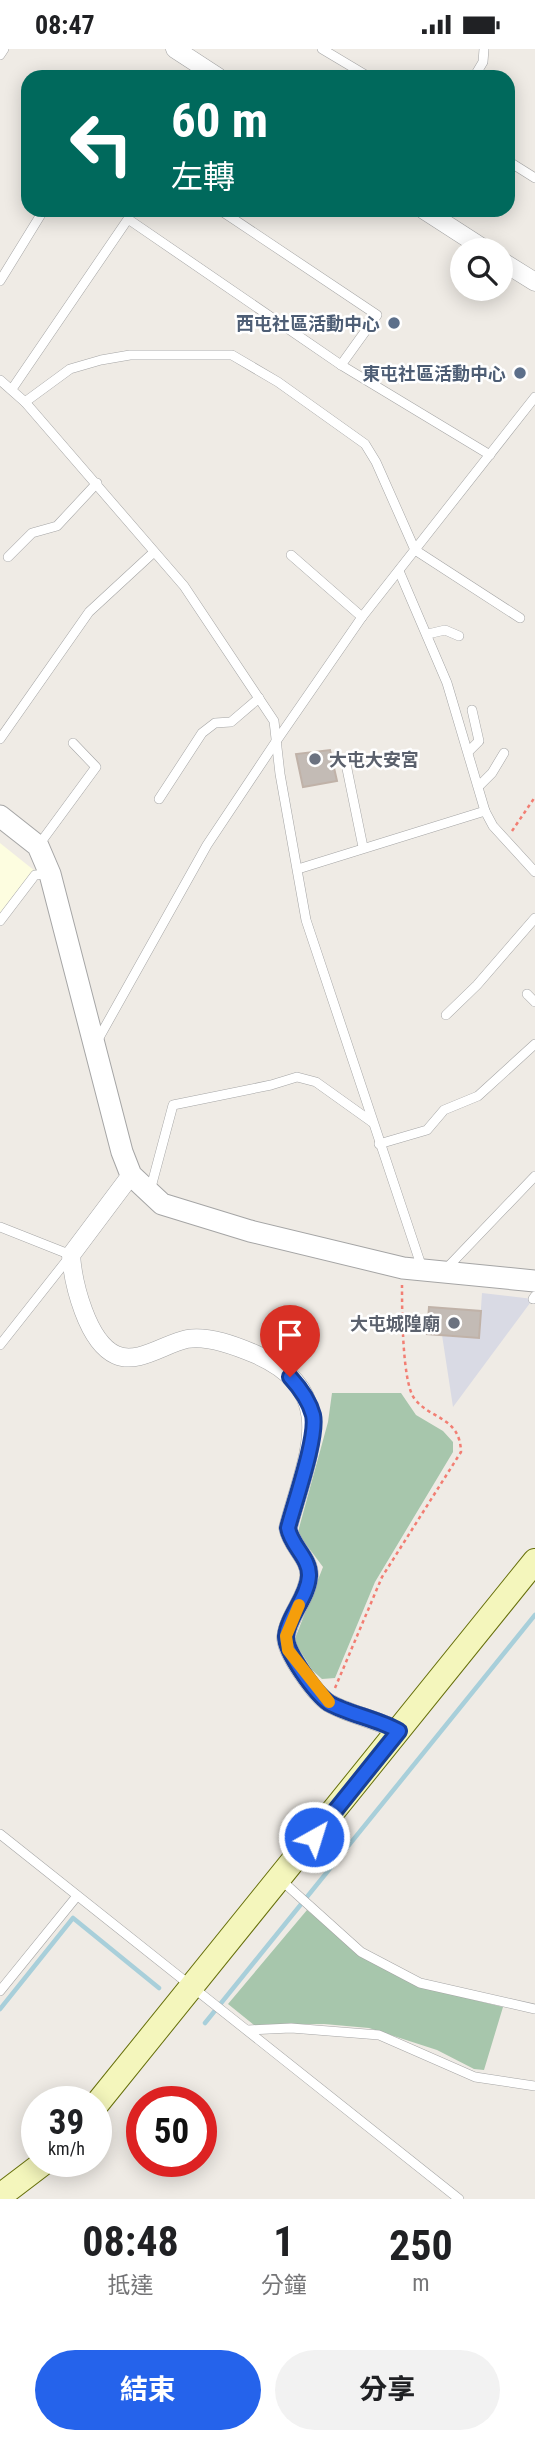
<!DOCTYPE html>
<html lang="zh-TW">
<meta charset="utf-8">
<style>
:root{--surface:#fff;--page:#f2f2f2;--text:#202124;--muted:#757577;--accent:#2563eb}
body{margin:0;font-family:"Roboto Condensed","Noto Sans TC",sans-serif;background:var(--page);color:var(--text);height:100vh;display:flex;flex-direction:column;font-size:26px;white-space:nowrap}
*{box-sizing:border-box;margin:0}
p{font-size:23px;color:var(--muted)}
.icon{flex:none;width:38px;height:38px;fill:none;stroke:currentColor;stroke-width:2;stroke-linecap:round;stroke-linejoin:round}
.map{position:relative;height:2150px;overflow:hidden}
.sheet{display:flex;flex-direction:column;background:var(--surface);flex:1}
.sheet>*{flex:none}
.top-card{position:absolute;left:21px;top:21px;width:494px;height:147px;border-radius:21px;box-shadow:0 4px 18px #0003;background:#00695c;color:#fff;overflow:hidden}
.fabs{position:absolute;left:450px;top:189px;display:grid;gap:14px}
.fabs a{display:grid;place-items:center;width:63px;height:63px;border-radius:50%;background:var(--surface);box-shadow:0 4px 18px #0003;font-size:35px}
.speed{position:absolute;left:21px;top:2037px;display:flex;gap:14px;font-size:35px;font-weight:700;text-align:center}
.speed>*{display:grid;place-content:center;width:91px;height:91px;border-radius:50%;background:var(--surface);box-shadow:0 4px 18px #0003;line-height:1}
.speed small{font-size:18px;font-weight:400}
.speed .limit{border:10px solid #d22;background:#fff;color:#111}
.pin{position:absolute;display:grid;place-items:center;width:60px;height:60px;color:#fff;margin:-72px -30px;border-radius:50% 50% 50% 0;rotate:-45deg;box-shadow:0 0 7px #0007}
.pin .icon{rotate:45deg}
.me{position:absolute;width:77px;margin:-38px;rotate:39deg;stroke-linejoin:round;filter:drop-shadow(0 0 5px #0008)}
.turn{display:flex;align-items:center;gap:24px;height:147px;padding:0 35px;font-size:32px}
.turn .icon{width:91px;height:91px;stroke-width:2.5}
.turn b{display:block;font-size:49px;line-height:60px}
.eta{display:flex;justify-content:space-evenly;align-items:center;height:119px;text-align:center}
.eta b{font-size:42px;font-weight:700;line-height:49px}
.action{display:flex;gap:14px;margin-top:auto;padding:14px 35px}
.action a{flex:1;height:80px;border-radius:42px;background:var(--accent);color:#fff;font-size:28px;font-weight:700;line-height:80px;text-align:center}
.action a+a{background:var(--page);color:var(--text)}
.status{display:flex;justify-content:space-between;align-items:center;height:49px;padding:0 35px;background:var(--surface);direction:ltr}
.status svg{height:19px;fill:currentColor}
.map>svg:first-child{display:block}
.education{fill:#fdfde0}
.cemetery{fill:#a7c6ac}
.plaza{fill:#d9dae4}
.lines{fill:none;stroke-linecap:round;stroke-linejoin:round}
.stream{stroke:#a8cfda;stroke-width:4.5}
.building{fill:#c3bbb5;stroke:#c0b2a8;stroke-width:2}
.service-casing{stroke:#a5a5a5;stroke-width:10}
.minor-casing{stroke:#a5a5a5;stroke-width:19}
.tertiary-casing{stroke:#a5a5a5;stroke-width:23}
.secondary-casing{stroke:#67700b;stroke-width:26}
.path{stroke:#f27e73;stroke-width:2.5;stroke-dasharray:3.5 3.5;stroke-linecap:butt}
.service{stroke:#fff;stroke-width:9}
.minor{stroke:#fff;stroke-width:18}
.tertiary{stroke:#fff;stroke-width:21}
.secondary{stroke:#f4f6bc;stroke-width:24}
.route-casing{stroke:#184099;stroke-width:18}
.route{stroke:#2563eb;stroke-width:12}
.slow{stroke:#f59e0b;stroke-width:12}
.service-dot{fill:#5c6f8a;stroke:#fff;stroke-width:2.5}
.worship-dot{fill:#6b7280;stroke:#fff;stroke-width:2.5}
.labels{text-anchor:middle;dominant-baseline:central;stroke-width:5;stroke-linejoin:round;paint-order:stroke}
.service-label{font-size:18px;font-weight:bold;fill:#4e5e75;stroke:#fff;text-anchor:end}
.worship-label{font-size:18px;font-weight:bold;fill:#5b616d;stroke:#fff;text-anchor:start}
</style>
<div class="status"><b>08:47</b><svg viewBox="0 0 49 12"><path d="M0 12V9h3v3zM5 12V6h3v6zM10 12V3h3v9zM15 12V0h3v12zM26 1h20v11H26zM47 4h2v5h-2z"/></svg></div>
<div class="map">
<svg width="535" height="2150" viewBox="0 0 535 2150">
<rect width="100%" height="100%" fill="#efebe5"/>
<polygon class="education" points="0,794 35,822 0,866"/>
<g class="cemetery">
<polygon points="332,1344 401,1344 416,1366 443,1382 453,1393 453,1403 375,1533 335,1629 322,1630 312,1621 294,1592 323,1518 299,1486 299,1479 328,1373"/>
<polygon points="307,1861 362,1908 433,1941 503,1958 484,2021 474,2020 437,2001 369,1979 324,1975 254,1976 228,1955"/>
</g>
<polygon class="plaza" points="482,1244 533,1250 453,1358 442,1286 479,1289"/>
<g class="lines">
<g class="stream">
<polyline points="0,1960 73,1869 159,1939"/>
<polyline points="205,1974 535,1566"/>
</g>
</g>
<g class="building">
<polygon points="330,701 337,732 303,738 296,705"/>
<polygon points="429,1258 481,1262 479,1289 427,1285"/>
</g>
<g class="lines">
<defs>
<g id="service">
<polyline points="322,0 369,28"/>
<polyline points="0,6 4,0"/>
<polyline points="474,28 483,13 484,0"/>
<polyline points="508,112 535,129"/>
<polyline points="220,161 377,266 341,316"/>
<polyline points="0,232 40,167"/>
<polyline points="0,331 25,353 184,537 274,672 280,725 306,871 422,1219"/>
<polyline points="12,340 128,170 341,316 490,406"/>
<polyline points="25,353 70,320 101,311 130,306 232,306 278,333 365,395 376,413 415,501 520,569"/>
<polyline points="291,506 362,568"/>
<polyline points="8,508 32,484 57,477 97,434"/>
<polyline points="399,522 447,634 485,762 493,777 535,823"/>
<polyline points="428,585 445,581 459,587"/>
<polyline points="0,690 89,563 154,503"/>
<polyline points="469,702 479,692 472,661"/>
<polyline points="345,710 363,798"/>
<polyline points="479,737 492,724 504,704"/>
<polyline points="159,750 202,684 215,674 231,673 259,649"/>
<polyline points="38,797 96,718 73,694"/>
<polyline points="298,820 485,762"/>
<polyline points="0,872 35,826 49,825"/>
<polyline points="527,945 535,953"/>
<polyline points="446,966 477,936 535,869"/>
<polyline points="96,994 207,796 277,691 362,568 535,348"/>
<polyline points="379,1095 427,1081 444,1061 478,1047 535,995"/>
<polyline points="150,1142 173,1056 271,1036 297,1028 316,1033 372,1073"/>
<polyline points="0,1178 71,1206 0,1296"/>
<polyline points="444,1222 535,1127"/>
<polyline points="533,1250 535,1247"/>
<polyline points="0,1785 459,2150"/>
<polyline points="281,1831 361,1903 420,1934 535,1960"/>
<polyline points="0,1942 77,1847"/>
<polyline points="248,1981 291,1979 379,1986 475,2028 535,2037"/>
</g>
<g id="minor">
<polyline points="175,0 218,28"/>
<polyline points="424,161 486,201"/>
<polyline points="500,211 535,233"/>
<path d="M131 1126 71 1206C73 1234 87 1293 116 1306 138 1316 166 1294 187 1290 208 1286 236 1297 255 1305 343 1343 306 1409 288 1479 291 1497 310 1509 309 1527 308 1548 288 1567 286 1588 285 1603 316 1646 329 1654 348 1665 378 1671 399 1682"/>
</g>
<polyline id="tertiary" points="0,767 38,797 50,825 122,1103 131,1126 162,1155 250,1182 403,1219 535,1232"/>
<g id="secondary">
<polyline points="96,2056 535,1512"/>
<polyline points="0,2147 46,2112"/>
</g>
</defs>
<use href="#service" class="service-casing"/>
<use href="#minor" class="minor-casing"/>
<use href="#tertiary" class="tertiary-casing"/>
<use href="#secondary" class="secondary-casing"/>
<g class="path">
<polyline points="512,782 535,748"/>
<path d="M335 1639 382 1528 461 1403C460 1367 430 1371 414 1349 402 1332 402 1258 402 1236"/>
</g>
<use href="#service" class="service"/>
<use href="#minor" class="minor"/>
<use href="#tertiary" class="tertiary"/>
<use href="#secondary" class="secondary"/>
</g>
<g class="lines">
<defs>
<path id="route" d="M290 1328C300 1339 309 1351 313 1366 318 1387 294 1455 288 1479 291 1497 310 1509 309 1527 308 1548 288 1567 286 1587 285 1603 316 1645 329 1654 348 1665 378 1670 399 1682L314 1788"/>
</defs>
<use href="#route" class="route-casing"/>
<use href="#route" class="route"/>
<polyline class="slow" points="299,1556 286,1587 288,1601 329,1653"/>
</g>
<g class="service-dot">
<circle cx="394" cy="274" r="7"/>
<circle cx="520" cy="324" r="7"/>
</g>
<g class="worship-dot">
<circle cx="315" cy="710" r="7"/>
<circle cx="454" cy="1274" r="7"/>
</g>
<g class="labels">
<g class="service-label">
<text x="380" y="274">西屯社區活動中心</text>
<text x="506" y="324">東屯社區活動中心</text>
</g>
<g class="worship-label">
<text x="329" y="710">大屯大安宮</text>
<text x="440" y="1274" text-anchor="end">大屯城隍廟</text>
</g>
</g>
</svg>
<div class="fabs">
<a><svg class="icon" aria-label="search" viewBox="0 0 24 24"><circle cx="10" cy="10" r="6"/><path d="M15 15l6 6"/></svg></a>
</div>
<div class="speed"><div>39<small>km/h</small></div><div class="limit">50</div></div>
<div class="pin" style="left:290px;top:1328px;background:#d93025"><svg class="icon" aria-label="arrive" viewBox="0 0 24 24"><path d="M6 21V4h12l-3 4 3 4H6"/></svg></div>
<svg class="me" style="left:314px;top:1788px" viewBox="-20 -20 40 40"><circle r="17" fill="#2563eb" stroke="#fff" stroke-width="3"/><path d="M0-11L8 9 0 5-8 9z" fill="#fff"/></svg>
<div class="top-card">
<div class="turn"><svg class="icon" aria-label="left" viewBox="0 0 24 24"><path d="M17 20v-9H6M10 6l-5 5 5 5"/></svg><div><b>60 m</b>左轉</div></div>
</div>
</div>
<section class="sheet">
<div class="eta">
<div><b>08:48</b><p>抵達</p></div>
<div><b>1</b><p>分鐘</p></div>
<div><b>250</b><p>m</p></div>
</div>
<div class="action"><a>結束</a><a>分享</a></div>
</section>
